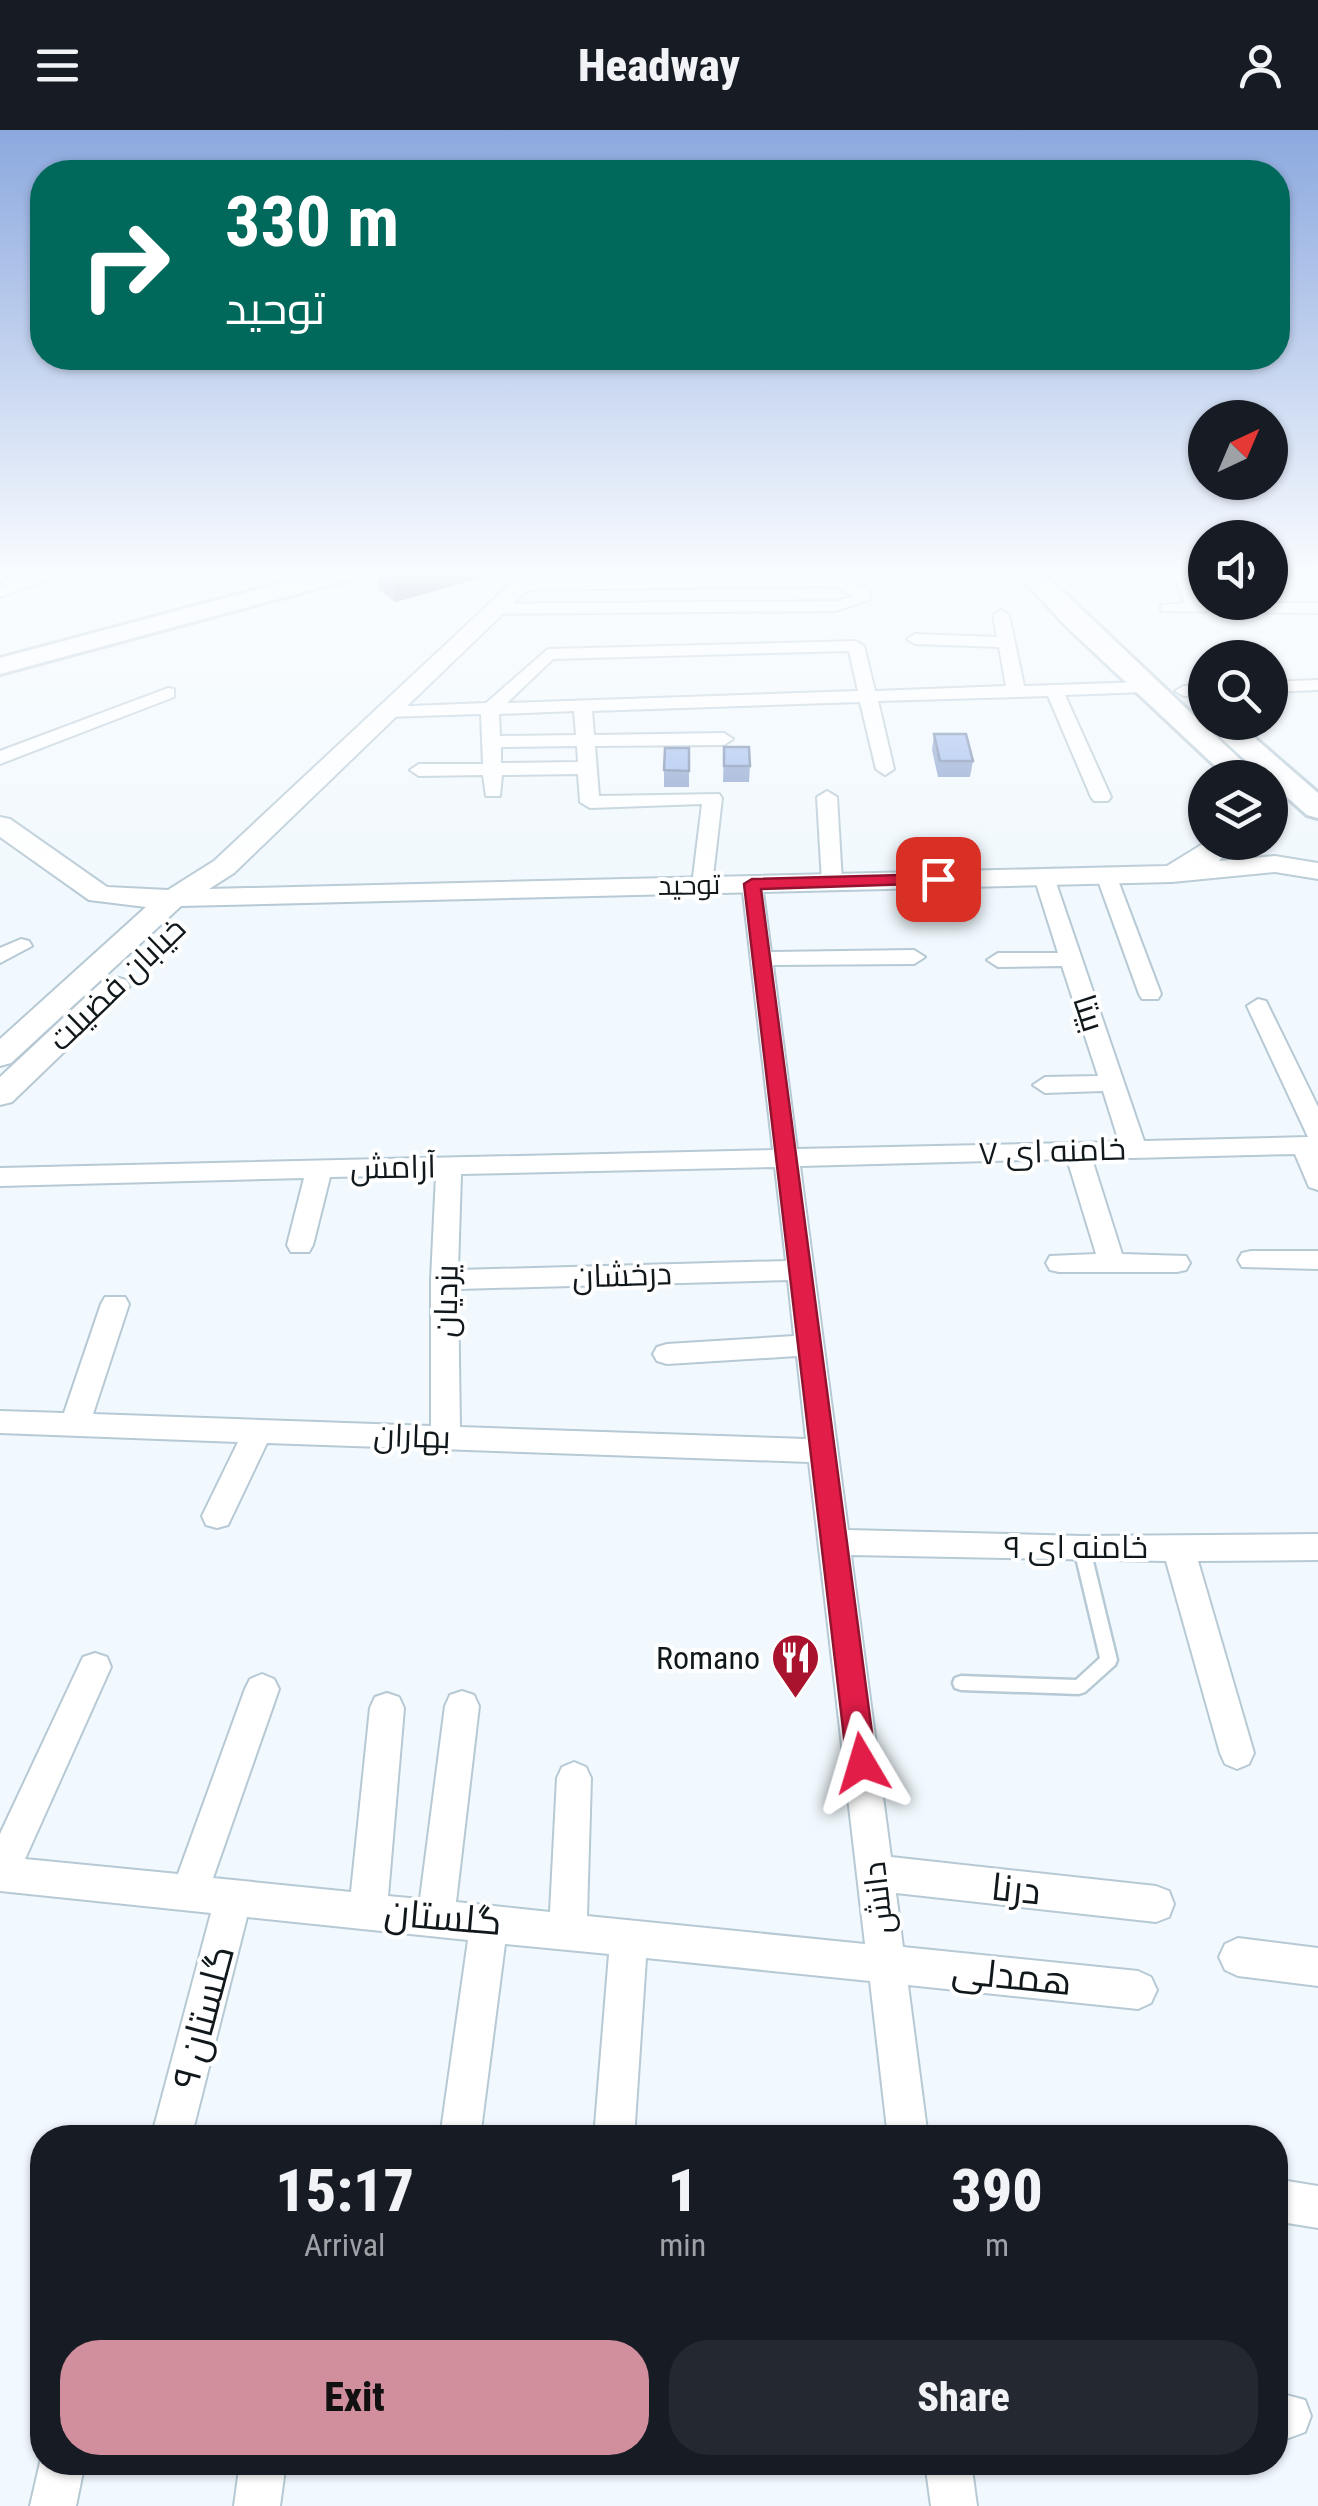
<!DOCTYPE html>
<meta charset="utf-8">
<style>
:root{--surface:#171b24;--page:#242831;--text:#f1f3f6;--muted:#9ea1a6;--accent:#d18e9c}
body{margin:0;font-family:"Roboto Condensed",Cairo,sans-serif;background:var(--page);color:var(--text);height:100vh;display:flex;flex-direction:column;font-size:38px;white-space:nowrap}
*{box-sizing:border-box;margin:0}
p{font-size:32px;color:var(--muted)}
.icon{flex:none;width:55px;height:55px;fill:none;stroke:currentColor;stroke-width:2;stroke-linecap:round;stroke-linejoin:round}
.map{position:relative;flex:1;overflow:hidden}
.sheet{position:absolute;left:30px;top:1995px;width:1258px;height:350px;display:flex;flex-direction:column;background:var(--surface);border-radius:40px;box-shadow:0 2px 8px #0004}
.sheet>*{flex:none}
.top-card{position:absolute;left:30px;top:30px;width:1260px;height:210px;border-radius:40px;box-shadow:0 2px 8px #0004;background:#00695c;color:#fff;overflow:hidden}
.needle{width:65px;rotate:44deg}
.buttons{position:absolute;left:1188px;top:270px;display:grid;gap:20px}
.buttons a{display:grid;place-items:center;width:100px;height:100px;border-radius:50%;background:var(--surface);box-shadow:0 2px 8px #0004;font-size:50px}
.pin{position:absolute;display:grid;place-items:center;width:85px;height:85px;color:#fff;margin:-42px;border-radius:20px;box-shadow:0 5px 15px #0006}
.me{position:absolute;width:110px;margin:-55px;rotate:353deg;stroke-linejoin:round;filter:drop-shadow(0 0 8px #0008)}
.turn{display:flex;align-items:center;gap:35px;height:210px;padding:0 30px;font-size:45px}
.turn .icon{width:130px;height:130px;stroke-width:2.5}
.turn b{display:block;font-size:70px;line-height:85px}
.eta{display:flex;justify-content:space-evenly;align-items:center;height:170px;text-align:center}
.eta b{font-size:60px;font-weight:800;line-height:70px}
.action{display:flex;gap:20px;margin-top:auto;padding:20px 30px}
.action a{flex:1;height:115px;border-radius:40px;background:var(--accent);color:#111;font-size:40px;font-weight:800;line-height:115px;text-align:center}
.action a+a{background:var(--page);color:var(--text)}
header{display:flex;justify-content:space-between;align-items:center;height:130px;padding:0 30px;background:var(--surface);font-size:45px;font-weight:800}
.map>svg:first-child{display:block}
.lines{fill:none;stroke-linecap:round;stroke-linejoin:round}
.lane-casing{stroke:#b6c9d4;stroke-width:5}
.street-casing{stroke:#b6c9d4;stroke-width:4}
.secondary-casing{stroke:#b6c9d4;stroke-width:4}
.primary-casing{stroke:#b6c9d4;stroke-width:6}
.lane{fill:#fff;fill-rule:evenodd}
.street{fill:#fff;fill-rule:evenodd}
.secondary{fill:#fff;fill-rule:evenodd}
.primary{fill:#fff;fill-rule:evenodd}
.wall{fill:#879fcc}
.shaded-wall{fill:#6e82a6}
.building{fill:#9db9ed;stroke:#6e82a6;stroke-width:2.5}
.route{fill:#e11d48;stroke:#92132f;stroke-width:2.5}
.labels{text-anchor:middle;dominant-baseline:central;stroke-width:8;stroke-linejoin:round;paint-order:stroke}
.far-street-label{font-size:28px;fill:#11181c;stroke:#fff}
.street-label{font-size:32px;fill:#11181c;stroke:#fff}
.poi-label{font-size:32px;fill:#11181c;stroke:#fff;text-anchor:end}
.near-street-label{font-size:38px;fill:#11181c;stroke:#fff}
</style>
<header><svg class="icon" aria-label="menu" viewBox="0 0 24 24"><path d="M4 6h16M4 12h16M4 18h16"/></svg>Headway<svg class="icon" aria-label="person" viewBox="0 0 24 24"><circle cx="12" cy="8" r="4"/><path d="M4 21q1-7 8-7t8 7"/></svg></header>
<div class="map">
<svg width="1318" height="2376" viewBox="0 0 1318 2376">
<rect width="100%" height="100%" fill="#f1f9fe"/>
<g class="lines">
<defs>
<g id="lane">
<polygon points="0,445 3,445 20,457 13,459 0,450"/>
<polygon points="1082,1413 1088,1414 1090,1419 1117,1530 1115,1535 1085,1562 1079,1564 961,1560 955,1558 953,1553 955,1548 961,1546 1076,1550 1100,1528 1074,1419 1076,1414"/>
</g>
<g id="street">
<polygon points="46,442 70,442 0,467 0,457"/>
<polygon points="1173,442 1189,442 1202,473 1318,473 1318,483 1161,481 1161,475 1185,473"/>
<polygon points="821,446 844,449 870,459 869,470 835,481 493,484 485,479 493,474 835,471 854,467 836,457 821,456 519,460 511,455 519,450"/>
<path d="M1001 480 1009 485 1024 556 1146 552 1155 557 1146 562 1065 565 1111 667 1108 671H1094L1091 667 1048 566 878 571 894 639 885 645 876 639 860 572 592 581 594 605 724 603 733 609 724 615 595 616 599 666 719 664 722 668 712 755 702 761 692 755 702 674 590 678 580 672 578 644 502 645 500 666H486L483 645 419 646 410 640 419 634H483L481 584 385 587 376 582 385 577 486 573 548 519 856 511 864 516 875 561 1006 556 999 517 915 514 907 509 915 504 997 507 993 485ZM849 521 858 561 507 573 553 529ZM574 581 576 605 500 606 499 584ZM577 616 578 632 501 633V617Z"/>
<polygon points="1318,550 1318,560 1270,562 1270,552"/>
<polygon points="1205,555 1205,565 1184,566 1175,561 1184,556"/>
<polygon points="168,558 174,559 174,567 0,634 0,621"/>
<polygon points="827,661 837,667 842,752 832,758 822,752 817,667"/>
<polygon points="1106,739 1116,745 1161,864 1158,869 1142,869 1139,864 1096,745"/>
<path d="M1044 741 1054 747 1144 1011 1308 1007 1247 876 1258 869 1266 871 1318 977V1060L1309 1057 1295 1024 1092 1029 1122 1124 1186 1126 1190 1133 1186 1140 1177 1142H1059L1050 1140 1046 1133 1050 1126 1096 1124 1067 1029 800 1036 848 1400 1082 1406 1318 1404V1430L1198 1431 1254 1623 1249 1634 1237 1639 1225 1634 1220 1623 1166 1431 851 1425 891 1727 1156 1756 1169 1761 1174 1774 1169 1787 1156 1792 896 1763 903 1817 1138 1841 1151 1847 1157 1860 1151 1873 1138 1879 908 1855 928 2008H888L870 1851 646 1828 634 2008H594L609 1824 505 1814 480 2008H440L468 1810 247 1787 191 2008H151L211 1783 0 1761V1704L83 1527 95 1523 107 1527 111 1537 25 1729 178 1744 245 1559 250 1549 262 1544 274 1549 279 1559 213 1748 351 1762 370 1578 375 1567 387 1563 399 1567 404 1578 388 1766 420 1769 445 1576 450 1565 462 1561 474 1565 479 1576 456 1772 550 1782 557 1648 562 1637 574 1632 586 1637 591 1648 587 1786 865 1814 809 1332 267 1313 228 1395 217 1398 206 1395 202 1386 238 1312 0 1303V1281L64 1283 101 1174 105 1167H125L129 1174 93 1284 431 1296V1150L436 1045 330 1047 313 1115 309 1122H291L287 1115 304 1048 0 1056V1038L773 1020 742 754 752 748 762 754 771 822 914 820 925 827 914 834 773 835 797 1019 1119 1012 1103 961 1045 963 1033 955 1045 947 1098 946 1062 836 998 837 987 830 998 823H1058L1034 747ZM775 1037 786 1131 458 1140 461 1044ZM788 1150 794 1206 667 1214 657 1217 653 1224 657 1231 667 1234 797 1226 806 1309 460 1297 458 1159Z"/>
<polygon points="21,809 29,811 32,816 0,833 0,818"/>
<polygon points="1251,1121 1318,1121 1318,1139 1242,1137 1238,1130 1242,1123"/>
<polygon points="1238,1808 1318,1818 1318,1856 1238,1846 1225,1840 1219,1827 1225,1814"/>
<polygon points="1275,2049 1318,2056 1318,2098 1275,2091"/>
<polygon points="1275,2262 1305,2270 1311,2286 1305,2302 1289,2308 1275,2306"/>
<polygon points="42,2324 42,2332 85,2332 76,2376 30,2376"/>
<polygon points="240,2332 286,2332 280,2376 234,2376"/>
<polygon points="925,2332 971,2332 977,2376 931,2376"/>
</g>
<g id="secondary">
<polygon points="523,442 546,442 234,743 209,759 1167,736 1206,712 1234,712 1219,731 1275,726 1318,733 1318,749 1275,742 1172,752 181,776 11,933 0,936 0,909 146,777 89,770 0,707 0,687 10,689 107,757 168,760 214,731"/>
<polygon points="115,847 126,850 130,856 126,862 12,972 0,975 0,947 104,850"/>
</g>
<g id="primary">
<polygon points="322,442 362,442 359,447 0,544 0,528"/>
<polygon points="1016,442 1042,442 1260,648 1228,648 1066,496"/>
<polygon points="1232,594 1242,597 1318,663 1318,688 1307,685 1270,652 1270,648 1265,648 1222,609 1218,603 1222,597"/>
</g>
</defs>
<use href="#lane" class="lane-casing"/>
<use href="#street" class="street-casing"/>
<use href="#secondary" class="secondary-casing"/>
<use href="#primary" class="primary-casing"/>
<use href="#lane" class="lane"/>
<use href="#street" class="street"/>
<use href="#secondary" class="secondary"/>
<use href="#primary" class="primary"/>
</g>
<g class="wall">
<polygon points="377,442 492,442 492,445 395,472 379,460"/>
<polygon points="934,604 973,631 970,647 938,647 932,620"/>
<polygon points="724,617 750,636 749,652 723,652"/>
<polygon points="689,618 689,657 664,657 664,640"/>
</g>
<polygon class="shaded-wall" points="420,442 492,442 492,445 395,472 393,449"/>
<g class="building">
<polygon points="383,442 420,442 393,449"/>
<polygon points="934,604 966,604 973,631 940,631"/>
<polygon points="724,617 749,617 750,636 724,636"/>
<polygon points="665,618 689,618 689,641 664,640"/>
</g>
<linearGradient id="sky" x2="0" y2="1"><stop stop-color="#8ba8de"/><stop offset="0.57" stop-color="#f9fcff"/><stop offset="1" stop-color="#f9fcff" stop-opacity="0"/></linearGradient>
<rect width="1318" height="775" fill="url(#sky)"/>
<polygon class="route" points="938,744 946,749 944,753 761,759 876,1633 872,1642 862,1646 852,1642 847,1633 744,754 752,749"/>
<defs>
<symbol id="restaurant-pin" viewBox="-11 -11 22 30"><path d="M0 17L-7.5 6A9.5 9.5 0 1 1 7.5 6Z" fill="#aa132e" stroke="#fff"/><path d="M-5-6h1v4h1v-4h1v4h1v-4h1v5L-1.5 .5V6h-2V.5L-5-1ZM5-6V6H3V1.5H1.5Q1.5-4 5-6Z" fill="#fff"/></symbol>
</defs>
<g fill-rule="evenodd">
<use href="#restaurant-pin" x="768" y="1500" width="55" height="75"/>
</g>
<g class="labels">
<g class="far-street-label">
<text transform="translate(689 755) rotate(-1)">توحید</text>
</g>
<g class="street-label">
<text transform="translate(117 854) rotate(-44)">خیابان فضیلت</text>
<text transform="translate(1089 883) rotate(72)">بیتا</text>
<text transform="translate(1052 1021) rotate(-2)">خامنه ای ۷</text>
<text transform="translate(393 1037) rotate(-1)">آرامش</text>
<text transform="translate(622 1145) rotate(-2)">درخشان</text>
<text transform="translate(446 1171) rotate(-89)">یزدیان</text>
<text transform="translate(412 1306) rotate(2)">بهاران</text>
<text x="1076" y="1417">خامنه ای ۹</text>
<text transform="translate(878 1768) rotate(-97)">دانش</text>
</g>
<g class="poi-label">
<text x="760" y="1528">Romano</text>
</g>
<g class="near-street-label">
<text transform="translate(1016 1759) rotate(6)">درنا</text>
<text transform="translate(443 1787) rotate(5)">گلستان</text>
<text transform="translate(1012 1846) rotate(6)">همدلی</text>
<text transform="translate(203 1887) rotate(-75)">گلستان ۹</text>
</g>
</g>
</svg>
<div class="buttons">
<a><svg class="needle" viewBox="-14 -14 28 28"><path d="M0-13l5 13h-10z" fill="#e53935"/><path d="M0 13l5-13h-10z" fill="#9ea1a6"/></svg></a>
<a><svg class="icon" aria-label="sound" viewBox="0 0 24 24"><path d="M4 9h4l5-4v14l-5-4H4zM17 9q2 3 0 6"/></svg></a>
<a><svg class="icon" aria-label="search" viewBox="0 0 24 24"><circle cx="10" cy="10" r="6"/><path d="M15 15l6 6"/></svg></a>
<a><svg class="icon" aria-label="layers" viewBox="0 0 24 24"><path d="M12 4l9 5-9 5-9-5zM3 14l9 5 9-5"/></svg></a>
</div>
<div class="pin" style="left:938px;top:749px;background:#d93025"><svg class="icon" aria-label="arrive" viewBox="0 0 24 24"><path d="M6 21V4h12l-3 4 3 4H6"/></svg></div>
<svg class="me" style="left:862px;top:1633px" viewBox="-20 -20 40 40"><path d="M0-17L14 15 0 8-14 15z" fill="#e11d48" stroke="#fff" stroke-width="4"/></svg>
<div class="top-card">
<div class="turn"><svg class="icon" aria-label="right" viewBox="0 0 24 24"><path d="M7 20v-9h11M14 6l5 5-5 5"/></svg><div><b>330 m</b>توحید</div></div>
</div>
<section class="sheet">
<div class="eta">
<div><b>15:17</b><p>Arrival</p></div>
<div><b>1</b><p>min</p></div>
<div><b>390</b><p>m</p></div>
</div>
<div class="action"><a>Exit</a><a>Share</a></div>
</section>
</div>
